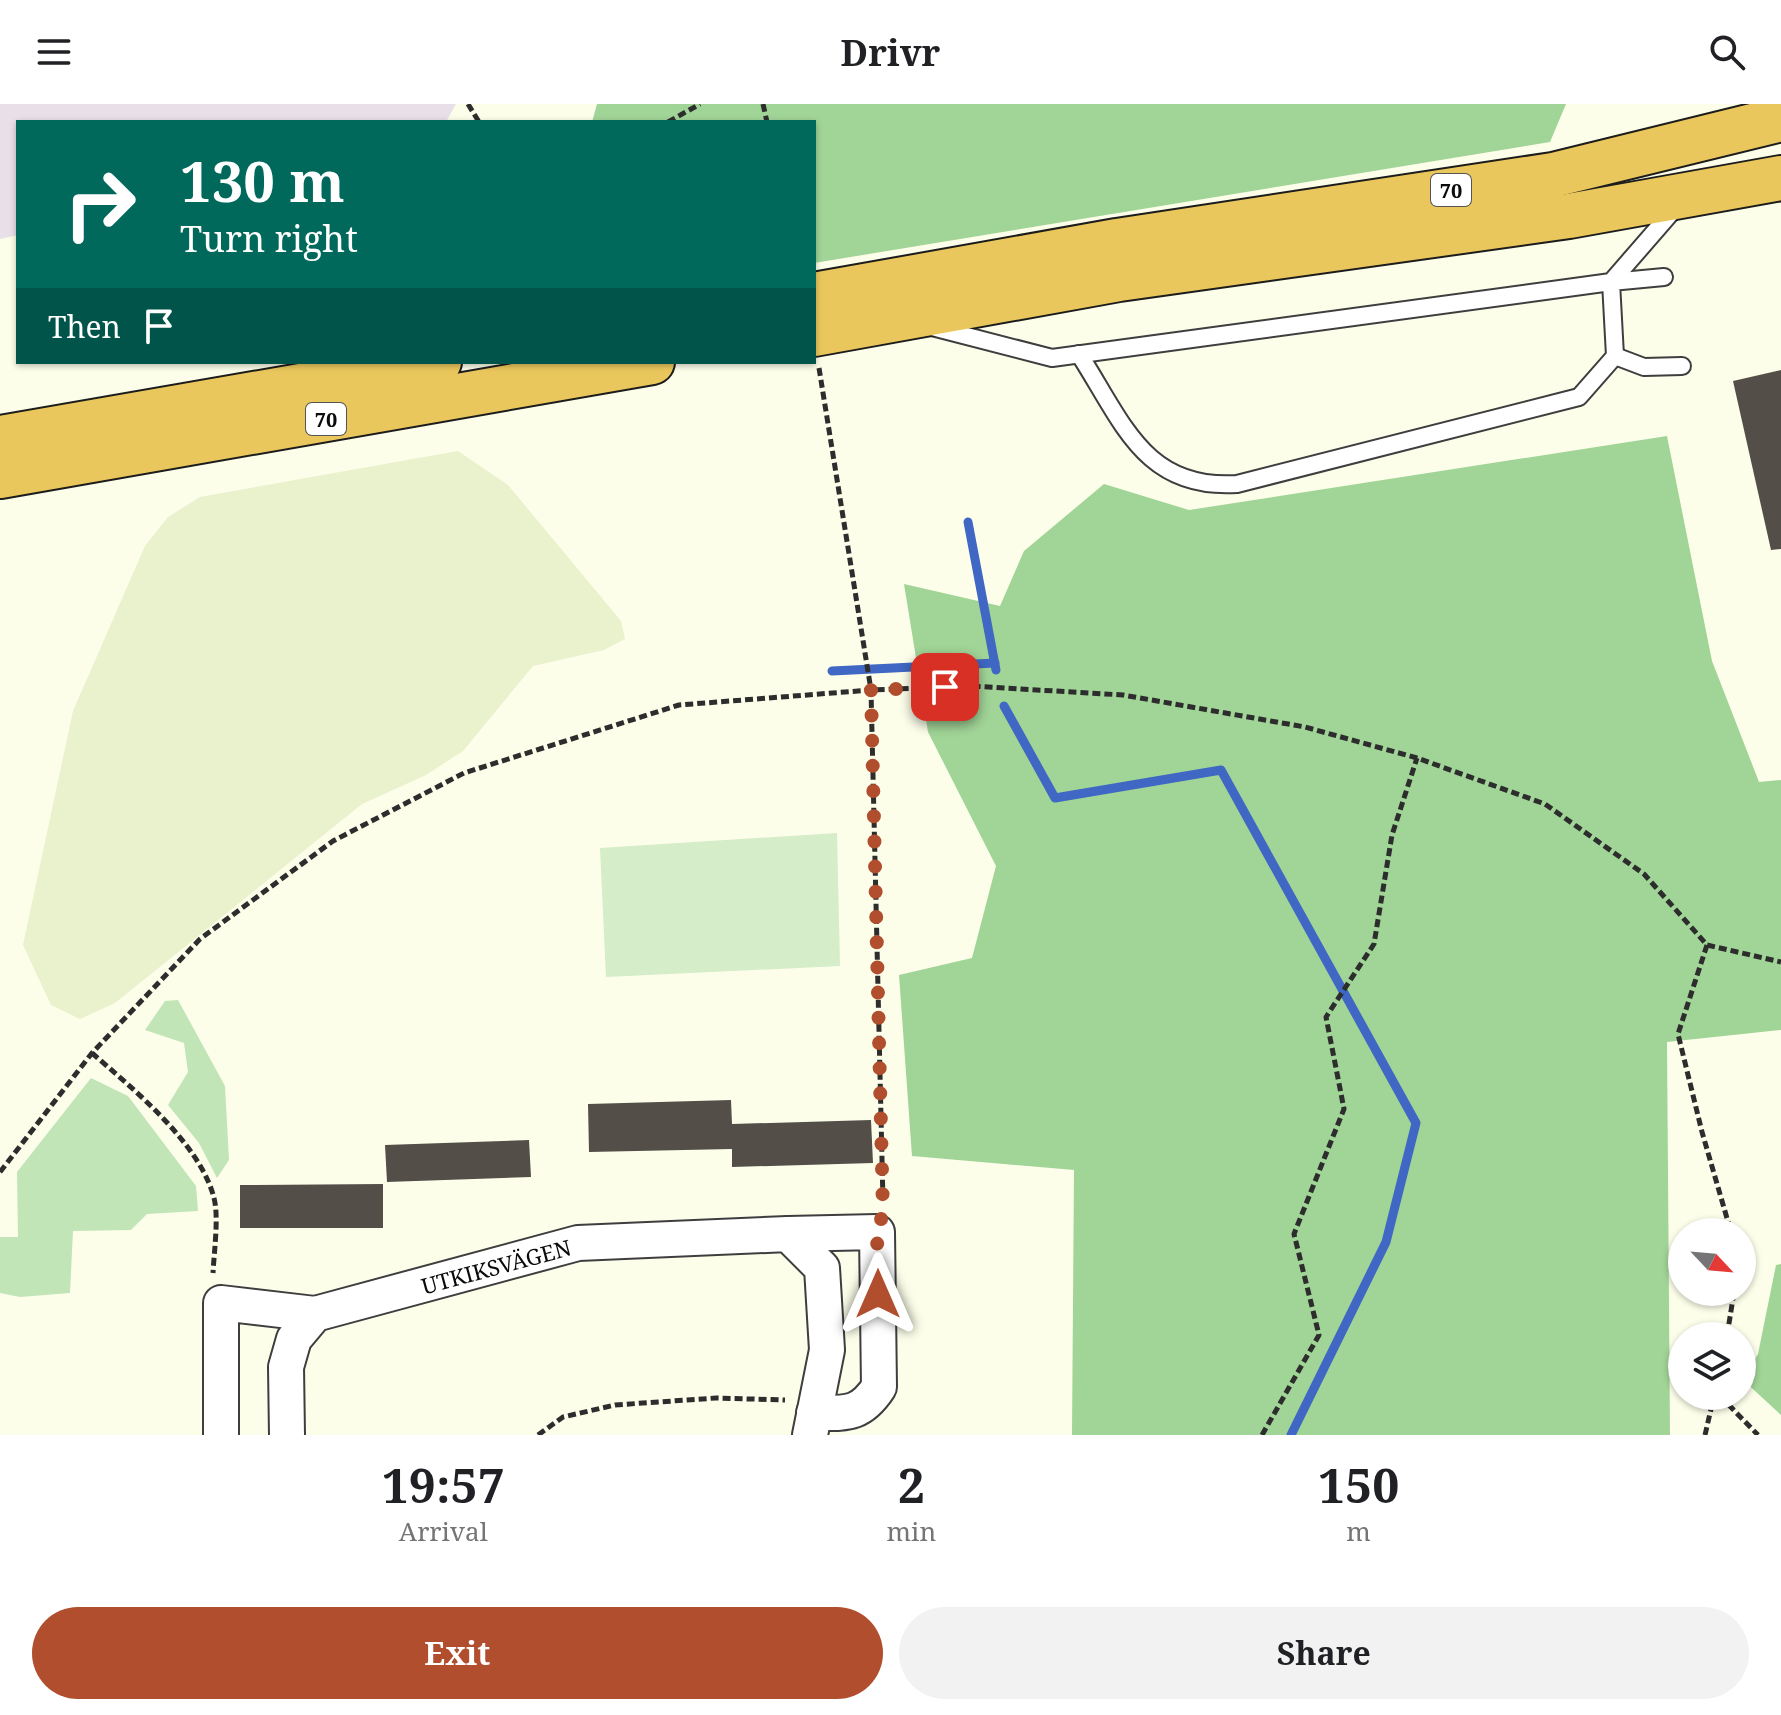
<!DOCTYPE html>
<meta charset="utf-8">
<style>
:root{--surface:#fff;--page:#f2f2f2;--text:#202124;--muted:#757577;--accent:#b04e2e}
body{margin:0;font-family:"Noto Serif",serif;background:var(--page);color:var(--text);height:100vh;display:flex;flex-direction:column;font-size:30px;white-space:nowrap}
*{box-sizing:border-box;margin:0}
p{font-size:26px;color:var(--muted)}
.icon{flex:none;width:44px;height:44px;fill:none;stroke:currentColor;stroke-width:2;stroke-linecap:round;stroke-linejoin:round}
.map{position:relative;height:1331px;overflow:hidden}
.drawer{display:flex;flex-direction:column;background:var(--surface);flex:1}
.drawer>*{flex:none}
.banner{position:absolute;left:16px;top:16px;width:800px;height:244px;border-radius:0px;box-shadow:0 2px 6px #0004;background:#00695c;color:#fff;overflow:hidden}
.needle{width:52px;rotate:116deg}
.controls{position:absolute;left:1668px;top:1114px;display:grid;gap:16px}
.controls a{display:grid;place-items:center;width:88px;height:88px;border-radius:50%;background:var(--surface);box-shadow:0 2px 6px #0004;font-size:40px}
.pin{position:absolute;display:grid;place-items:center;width:68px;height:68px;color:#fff;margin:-34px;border-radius:16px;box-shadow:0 4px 12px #0006}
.me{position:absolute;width:88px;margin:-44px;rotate:0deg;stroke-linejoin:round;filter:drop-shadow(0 0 6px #0008)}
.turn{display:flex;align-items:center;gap:28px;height:168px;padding:0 32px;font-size:36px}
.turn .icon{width:104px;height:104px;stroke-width:2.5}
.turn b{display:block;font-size:56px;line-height:68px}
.then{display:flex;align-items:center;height:76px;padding:0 32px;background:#0003;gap:16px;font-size:30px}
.eta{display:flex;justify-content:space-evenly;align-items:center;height:136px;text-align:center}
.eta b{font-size:48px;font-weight:700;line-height:56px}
.cta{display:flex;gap:16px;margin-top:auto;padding:16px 32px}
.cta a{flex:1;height:92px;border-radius:48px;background:var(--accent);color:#fff;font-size:32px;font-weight:700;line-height:92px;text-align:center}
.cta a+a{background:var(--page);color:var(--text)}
header{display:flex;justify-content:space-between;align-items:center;height:104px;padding:0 32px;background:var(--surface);font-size:36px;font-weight:700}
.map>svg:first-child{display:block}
.industrial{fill:#e9dfe8}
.farmland{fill:#e9f1cd}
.green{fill:#c1e5b7}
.forest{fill:#a1d497}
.pitch{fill:#d5edc8}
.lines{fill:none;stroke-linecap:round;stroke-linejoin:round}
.stream{stroke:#3f67c3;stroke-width:9}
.building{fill:#534f48}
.lane-casing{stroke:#3e3e3e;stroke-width:20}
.street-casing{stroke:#3e3e3e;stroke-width:38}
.highway-casing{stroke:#1c1c1c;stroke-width:48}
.path{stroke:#2d2d2d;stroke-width:5;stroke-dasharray:8 4;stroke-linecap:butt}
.lane{stroke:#fff;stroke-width:16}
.street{stroke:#fff;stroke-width:34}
.highway{stroke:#eac75c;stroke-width:44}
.route{stroke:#b04e2e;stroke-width:14;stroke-dasharray:0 25.2}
.labels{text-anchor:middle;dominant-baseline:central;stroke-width:8;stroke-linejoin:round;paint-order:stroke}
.shield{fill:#fff;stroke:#545454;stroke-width:2}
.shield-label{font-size:20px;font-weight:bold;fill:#0b0b0b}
.street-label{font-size:22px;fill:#0b0b0b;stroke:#fff}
</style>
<header><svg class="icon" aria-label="menu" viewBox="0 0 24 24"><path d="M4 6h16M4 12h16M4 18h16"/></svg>Drivr<svg class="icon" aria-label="search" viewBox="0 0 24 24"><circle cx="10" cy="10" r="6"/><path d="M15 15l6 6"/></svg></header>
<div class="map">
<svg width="1781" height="1331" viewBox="0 0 1781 1331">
<rect width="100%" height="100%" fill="#fcfeea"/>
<polygon class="industrial" points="0,0 456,0 446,18 18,18 18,131 0,135"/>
<polygon class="farmland" points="458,347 508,381 621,517 625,535 604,546 533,562 463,647 426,671 362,700 115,899 80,915 51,901 23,841 73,607 145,442 168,413 200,393"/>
<g class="green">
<polygon points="178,896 225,982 229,1056 217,1074 199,1039 168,1001 188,968 184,939 145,926 165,897"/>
<polygon points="91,974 128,992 196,1082 198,1107 147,1110 131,1126 73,1127 70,1189 20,1193 0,1189 0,1133 18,1133 17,1068"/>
</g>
<g class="forest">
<polygon points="597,0 1566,0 1550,38 814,159 814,18 592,18"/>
<polygon points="1667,332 1712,557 1759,678 1781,676 1781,926 1667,938 1670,1331 1072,1331 1074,1066 912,1052 899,871 972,854 996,762 928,628 904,480 1000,502 1024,447 1104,380 1189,406"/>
<polygon points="1781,1160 1781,1311 1742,1275 1758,1250 1776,1161"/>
</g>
<polygon class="pitch" points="837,729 840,862 606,873 600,744"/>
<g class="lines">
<g class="stream">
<polyline points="968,418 996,566"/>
<polyline points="832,567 995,559"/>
<polyline points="1004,602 1055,694 1221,666 1416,1019 1386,1138 1291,1331"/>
</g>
</g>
<g class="building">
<polygon points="1781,266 1781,445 1771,446 1733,277"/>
<polygon points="731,996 732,1020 871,1016 873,1059 732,1063 732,1045 589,1048 588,1000"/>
<polygon points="529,1036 531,1073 387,1078 385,1041"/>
<polygon points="383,1080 383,1124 240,1124 240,1081"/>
</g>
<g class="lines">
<defs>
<g id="lane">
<polyline points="932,223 1052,254 1611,178 1677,102"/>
<path d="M1079 250C1123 318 1144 386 1237 380L1579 293 1615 252 1611 178 1664 173"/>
<polyline points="1615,252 1644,263 1682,262"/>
</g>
<g id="street">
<path d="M788 1130 877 1128 879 1283C860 1312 846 1309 814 1309"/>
<polyline points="221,1331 221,1199 315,1210"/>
<polyline points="287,1331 286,1263 294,1235 315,1210 578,1139 788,1130 822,1164 827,1246 810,1331"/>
</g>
<g id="highway">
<polyline points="814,191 1117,137 1553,71 1781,15"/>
<polyline points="814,230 1119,175 1569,112 1781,74"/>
<polyline points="0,334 439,258"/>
<polyline points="0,372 652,258"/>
</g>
</defs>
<use href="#lane" class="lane-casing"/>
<use href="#street" class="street-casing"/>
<use href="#highway" class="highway-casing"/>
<g class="path">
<polyline points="468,0 479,18"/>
<polyline points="763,0 767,18"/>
<polyline points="668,18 700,0"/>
<polyline points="819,264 871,586 883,1098"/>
<polyline points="1707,841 1678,930 1702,1028 1731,1128"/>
<path d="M92 949C133 985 200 1039 214 1094 219 1113 214 1148 213 1169"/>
<polyline points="0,1068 92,949 200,835 333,737 464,669 679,601 871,586 970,582 1123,591 1305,623 1417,654 1545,700 1644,770 1707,841 1781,858"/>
<polyline points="1727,1232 1734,1188"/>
<polyline points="1720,1292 1758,1331"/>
<polyline points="538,1331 563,1313 615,1301 716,1294 785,1296"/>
<polyline points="1262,1331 1319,1231 1294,1130 1344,1005 1326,913 1374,840 1392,731 1417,654"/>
<polyline points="1705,1331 1714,1292"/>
</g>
<use href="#lane" class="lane"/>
<use href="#street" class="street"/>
<use href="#highway" class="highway"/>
</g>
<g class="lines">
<polyline class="route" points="878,1190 877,1128 883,1109 871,586 945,583"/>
</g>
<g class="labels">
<g class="shield">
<rect x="1431" y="70" width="40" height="32" rx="6"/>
<rect x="306" y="299" width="40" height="32" rx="6"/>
</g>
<g class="shield-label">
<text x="1451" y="86">70</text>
<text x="326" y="315">70</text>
</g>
<g class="street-label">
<text transform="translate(496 1162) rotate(-15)">UTKIKSVÄGEN</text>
</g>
</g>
</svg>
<div class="controls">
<a><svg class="needle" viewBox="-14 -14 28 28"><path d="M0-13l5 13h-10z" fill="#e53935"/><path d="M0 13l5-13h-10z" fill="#757577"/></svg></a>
<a><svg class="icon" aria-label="layers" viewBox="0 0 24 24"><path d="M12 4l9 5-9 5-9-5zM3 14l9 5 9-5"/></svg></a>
</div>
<div class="pin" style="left:945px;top:583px;background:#d93025"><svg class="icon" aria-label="arrive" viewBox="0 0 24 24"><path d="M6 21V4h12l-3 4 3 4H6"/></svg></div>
<svg class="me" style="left:878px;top:1190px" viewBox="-20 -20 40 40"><path d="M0-17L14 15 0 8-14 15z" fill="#b04e2e" stroke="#fff" stroke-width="4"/></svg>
<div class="banner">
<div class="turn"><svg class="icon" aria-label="right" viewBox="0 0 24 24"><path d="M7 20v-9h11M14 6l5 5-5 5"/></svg><div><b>130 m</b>Turn right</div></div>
<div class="then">Then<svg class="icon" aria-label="arrive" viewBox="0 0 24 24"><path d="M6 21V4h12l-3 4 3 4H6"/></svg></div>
</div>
</div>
<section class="drawer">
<div class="eta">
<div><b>19:57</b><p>Arrival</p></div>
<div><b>2</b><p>min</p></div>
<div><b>150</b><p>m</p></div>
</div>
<div class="cta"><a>Exit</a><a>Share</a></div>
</section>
